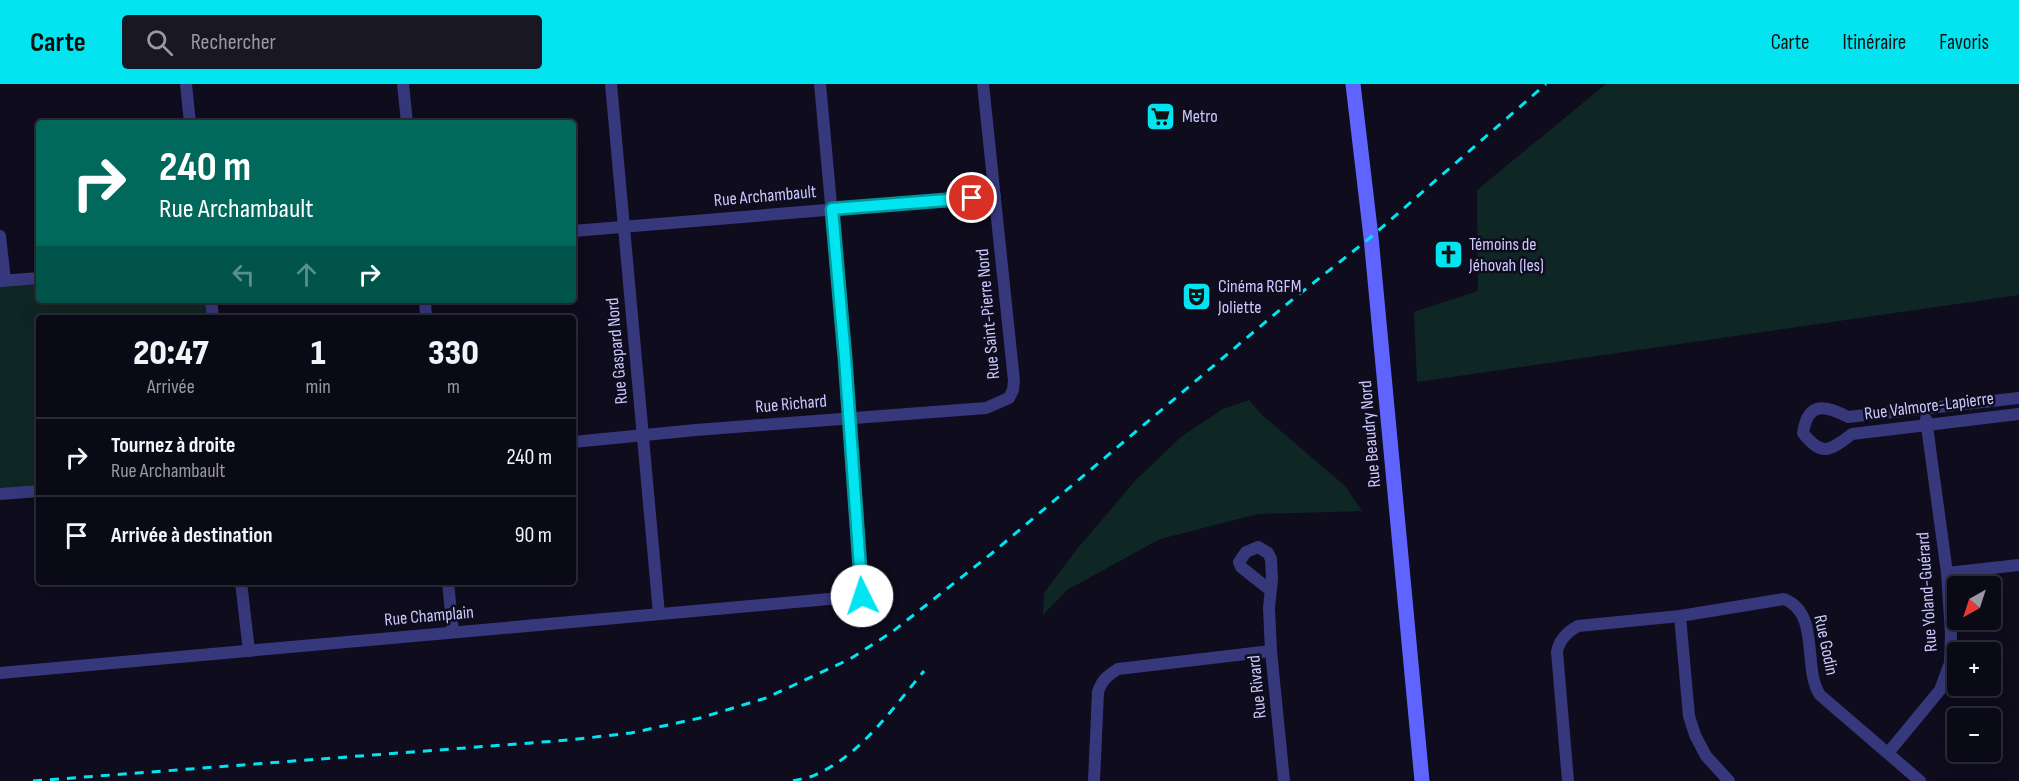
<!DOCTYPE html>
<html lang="fr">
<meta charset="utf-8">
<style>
:root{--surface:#0a0916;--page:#181723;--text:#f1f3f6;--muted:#999aa1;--line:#2a2a35;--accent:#02e5f0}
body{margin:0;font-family:"Sofia Sans Condensed",sans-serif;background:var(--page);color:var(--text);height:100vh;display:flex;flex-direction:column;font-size:22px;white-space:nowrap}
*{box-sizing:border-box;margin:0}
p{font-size:20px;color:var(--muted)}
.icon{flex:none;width:33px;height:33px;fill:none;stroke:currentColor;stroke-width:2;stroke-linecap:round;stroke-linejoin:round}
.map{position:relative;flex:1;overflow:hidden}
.details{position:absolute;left:36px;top:231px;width:540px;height:270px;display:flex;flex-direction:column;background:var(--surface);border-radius:6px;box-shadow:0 6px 24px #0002,0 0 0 2px var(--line)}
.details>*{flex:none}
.banner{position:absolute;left:36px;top:36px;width:540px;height:183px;border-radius:6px;box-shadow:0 6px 24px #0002,0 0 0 2px var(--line);background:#00695c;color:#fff;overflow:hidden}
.needle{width:39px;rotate:219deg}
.tools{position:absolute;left:1947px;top:492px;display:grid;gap:12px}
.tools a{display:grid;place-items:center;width:54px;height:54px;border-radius:6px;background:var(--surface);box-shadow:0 6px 24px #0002,0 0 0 2px var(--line);font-size:30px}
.pin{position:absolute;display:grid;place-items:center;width:51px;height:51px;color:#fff;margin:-26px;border:3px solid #fff;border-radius:50%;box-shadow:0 2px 6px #0007}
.me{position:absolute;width:66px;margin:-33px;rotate:356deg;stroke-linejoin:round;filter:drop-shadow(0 0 4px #0008)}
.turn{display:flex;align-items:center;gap:21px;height:126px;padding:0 24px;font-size:27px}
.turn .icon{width:78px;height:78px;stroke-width:2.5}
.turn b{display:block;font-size:42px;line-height:51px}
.lanes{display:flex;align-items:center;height:57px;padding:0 24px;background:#0003;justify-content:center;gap:30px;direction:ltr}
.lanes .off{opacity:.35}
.eta{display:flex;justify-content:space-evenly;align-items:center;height:102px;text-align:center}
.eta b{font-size:36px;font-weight:800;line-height:42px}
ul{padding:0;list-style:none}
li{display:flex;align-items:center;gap:18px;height:78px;padding:0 24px;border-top:2px solid var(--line)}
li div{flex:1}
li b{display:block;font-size:22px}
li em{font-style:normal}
header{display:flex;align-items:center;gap:36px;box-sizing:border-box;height:84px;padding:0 30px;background:var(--accent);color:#111}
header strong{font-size:28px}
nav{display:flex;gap:33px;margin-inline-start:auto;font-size:21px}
.search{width:420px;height:54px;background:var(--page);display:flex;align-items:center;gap:15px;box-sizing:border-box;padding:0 21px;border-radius:6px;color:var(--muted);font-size:22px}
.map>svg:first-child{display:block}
.green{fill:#0f2724}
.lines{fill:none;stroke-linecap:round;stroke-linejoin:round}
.street{stroke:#37387c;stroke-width:12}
.secondary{stroke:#6064fe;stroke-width:15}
.rail{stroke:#02e5f0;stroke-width:3;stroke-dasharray:9 8;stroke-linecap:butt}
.route-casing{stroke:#01959c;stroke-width:15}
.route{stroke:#02e5f0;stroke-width:10}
.labels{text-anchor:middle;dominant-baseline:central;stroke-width:5;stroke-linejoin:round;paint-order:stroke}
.poi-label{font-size:18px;fill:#cbc8fe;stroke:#0e0c1d;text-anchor:start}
.street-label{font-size:18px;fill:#cbc8fe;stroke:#0e0c1d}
</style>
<header>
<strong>Carte</strong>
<div class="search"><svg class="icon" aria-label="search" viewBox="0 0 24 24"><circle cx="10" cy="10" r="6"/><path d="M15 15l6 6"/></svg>Rechercher</div>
<nav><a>Carte</a><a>Itinéraire</a><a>Favoris</a></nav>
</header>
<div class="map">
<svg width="2019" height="697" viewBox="0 0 2019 697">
<rect width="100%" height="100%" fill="#0e0c1d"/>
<g class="green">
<polygon points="1606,0 2019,0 2019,211 1417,298 1414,228 1478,207 1477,106"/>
<polygon points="39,190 39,216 211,216 213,234 39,234 39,407 0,411 0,193"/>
<polygon points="1249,316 1262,331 1345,402 1362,427 1258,430 1160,455 1067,506 1043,531 1044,509 1077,465 1135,397 1182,352 1223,325"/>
</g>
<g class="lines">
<g class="street">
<polyline points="186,0 190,39"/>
<polyline points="403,0 407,39"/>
<polyline points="611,0 659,530"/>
<polyline points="573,147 995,112"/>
<polyline points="0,152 5,196"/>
<polyline points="0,197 39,194"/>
<polyline points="211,216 213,234"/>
<polyline points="425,216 426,234"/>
<path d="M2019 314 1848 333C1825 321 1808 317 1803 349 1822 374 1831 366 1852 350L2019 330"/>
<polyline points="573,358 696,346 986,324 1009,314 1013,306 1014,297 983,0"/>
<polyline points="0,410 39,407"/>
<polyline points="1947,489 2019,481"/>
<polyline points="241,498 249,567"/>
<polyline points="448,498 453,548"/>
<polyline points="1270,506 1241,483 1239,478 1246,468 1258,463 1268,469 1271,475 1272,495 1269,524 1271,567 1284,697"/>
<polyline points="1680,532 1689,632 1695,651 1706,672 1729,697"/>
<polyline points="0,589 862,512 845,274 820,0"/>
<polyline points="1888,669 1940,606 1950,579 1951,550 1947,489 1926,335"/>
<path d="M1094 697 1098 608C1102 596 1107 592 1118 585L1271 567"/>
<path d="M1568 697 1557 568C1559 556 1567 548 1578 542L1680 532 1784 515C1821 529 1802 584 1820 611L1920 697"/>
</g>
<polyline class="secondary" points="1353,0 1371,153 1422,697"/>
<g class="rail">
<polyline points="33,697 569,656 631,649 700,634 766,614 850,575 892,548 991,470 1282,224 1371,153 1546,0"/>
<path d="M793 697C800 695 809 694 815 691 861 671 892 625 924 587"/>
</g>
</g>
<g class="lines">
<defs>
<polyline id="route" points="862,512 845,274 832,125 972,114"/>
</defs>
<use href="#route" class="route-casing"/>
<use href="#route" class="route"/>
</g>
<defs>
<symbol id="supermarket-square" viewBox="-11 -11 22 22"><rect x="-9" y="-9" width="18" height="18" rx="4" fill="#02e5f0" stroke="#0e0c1d"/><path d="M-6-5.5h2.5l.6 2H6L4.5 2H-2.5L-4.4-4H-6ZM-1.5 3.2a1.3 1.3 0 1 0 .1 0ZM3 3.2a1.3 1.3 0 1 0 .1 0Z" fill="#111"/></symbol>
<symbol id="church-square" viewBox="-11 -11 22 22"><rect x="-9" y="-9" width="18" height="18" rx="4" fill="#02e5f0" stroke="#0e0c1d"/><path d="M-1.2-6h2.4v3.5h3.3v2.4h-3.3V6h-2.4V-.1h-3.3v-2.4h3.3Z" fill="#111"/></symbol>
<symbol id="theatre-square" viewBox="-11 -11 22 22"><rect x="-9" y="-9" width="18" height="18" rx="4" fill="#02e5f0" stroke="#0e0c1d"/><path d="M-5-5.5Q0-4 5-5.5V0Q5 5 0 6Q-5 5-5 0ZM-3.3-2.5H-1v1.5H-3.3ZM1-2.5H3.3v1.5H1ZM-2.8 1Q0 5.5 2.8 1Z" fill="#111"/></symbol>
</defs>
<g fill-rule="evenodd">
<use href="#supermarket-square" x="1144" y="16" width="33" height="33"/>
<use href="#church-square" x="1432" y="154" width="33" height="33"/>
<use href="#theatre-square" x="1180" y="196" width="33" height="33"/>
</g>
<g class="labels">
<g class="poi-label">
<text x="1182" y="32">Metro</text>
<text x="1469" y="160">Témoins de<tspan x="1469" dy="21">Jéhovah (les)</tspan></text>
<text x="1218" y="202">Cinéma RGFM<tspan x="1218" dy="21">Joliette</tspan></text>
</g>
<g class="street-label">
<text transform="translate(765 112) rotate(-5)">Rue Archambault</text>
<text transform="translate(988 230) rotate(-95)">Rue Saint-Pierre Nord</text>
<text transform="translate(617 267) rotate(-95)">Rue Gaspard Nord</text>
<text transform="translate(791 320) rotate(-5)">Rue Richard</text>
<text transform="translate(1929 322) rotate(-7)">Rue Valmore-Lapierre</text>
<text transform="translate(1370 350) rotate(-95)">Rue Beaudry Nord</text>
<text transform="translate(1927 508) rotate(-94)">Rue Yoland-Guérard</text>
<text transform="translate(429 532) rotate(-5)">Rue Champlain</text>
<text transform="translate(1826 561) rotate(78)">Rue Godin</text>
<text transform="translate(1257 603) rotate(-96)">Rue Rivard</text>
</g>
</g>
</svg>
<div class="tools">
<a><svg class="needle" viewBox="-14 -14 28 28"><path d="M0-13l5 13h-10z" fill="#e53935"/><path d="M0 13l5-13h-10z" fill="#999aa1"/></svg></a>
<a>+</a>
<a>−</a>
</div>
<div class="pin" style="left:972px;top:114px;background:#d93025"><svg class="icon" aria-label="arrive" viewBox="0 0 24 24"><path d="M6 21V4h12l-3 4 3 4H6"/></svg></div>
<svg class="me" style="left:862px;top:512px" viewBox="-20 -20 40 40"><circle r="19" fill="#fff"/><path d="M0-13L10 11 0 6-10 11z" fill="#02e5f0"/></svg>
<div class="banner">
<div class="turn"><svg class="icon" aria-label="right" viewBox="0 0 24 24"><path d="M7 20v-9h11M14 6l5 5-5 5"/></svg><div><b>240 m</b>Rue Archambault</div></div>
<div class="lanes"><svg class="icon off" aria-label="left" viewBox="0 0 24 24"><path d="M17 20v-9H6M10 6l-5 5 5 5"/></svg><svg class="icon off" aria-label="ahead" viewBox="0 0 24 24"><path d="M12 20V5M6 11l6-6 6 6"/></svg><svg class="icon" aria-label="right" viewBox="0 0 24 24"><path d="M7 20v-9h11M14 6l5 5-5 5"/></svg></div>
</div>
<section class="details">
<div class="eta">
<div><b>20:47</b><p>Arrivée</p></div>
<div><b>1</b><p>min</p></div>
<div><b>330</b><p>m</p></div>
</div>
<ul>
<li><svg class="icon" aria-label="right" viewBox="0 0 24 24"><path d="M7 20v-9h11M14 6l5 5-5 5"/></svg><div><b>Tournez à droite</b><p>Rue Archambault</p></div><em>240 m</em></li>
<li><svg class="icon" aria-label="arrive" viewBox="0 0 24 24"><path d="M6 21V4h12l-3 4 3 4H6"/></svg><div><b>Arrivée à destination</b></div><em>90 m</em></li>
</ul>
</section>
</div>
